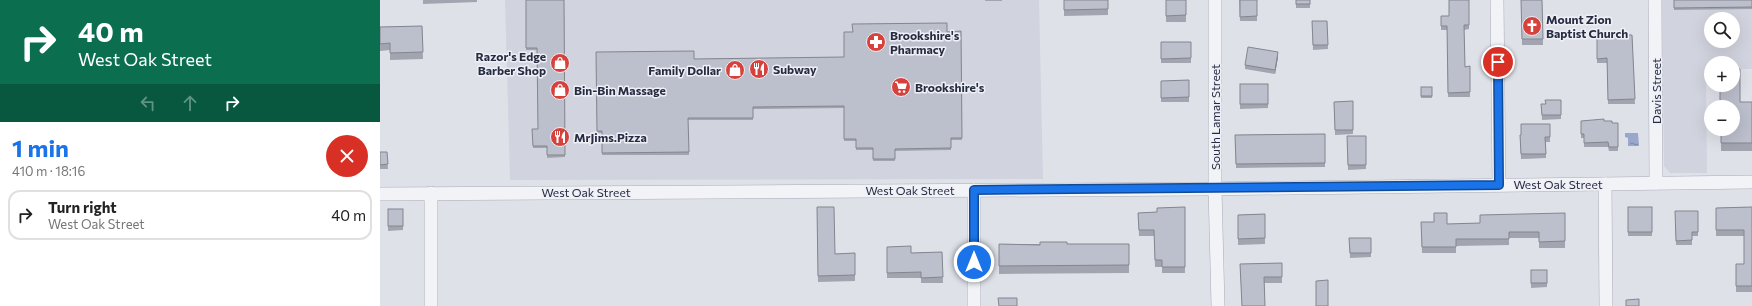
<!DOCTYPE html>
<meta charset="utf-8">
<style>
:root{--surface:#fff;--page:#f2f2f2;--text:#222;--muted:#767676;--line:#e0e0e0;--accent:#1a73e8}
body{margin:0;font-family:Commissioner,sans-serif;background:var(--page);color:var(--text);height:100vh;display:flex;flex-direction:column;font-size:15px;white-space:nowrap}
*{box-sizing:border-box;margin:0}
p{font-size:13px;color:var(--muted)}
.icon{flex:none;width:22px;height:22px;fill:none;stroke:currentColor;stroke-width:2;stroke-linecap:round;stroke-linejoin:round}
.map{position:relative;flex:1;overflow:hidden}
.drawer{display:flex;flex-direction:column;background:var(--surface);width:380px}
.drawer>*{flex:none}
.guide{background:#0b6e4f;color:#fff;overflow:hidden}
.tools{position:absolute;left:1324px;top:12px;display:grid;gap:8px}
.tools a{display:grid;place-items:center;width:36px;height:36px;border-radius:50%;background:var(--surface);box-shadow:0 4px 16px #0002;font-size:20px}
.pin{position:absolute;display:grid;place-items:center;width:34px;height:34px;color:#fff;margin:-17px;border:2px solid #fff;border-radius:50%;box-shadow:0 1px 4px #0007}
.me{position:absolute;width:44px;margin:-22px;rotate:0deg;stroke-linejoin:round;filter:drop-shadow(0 0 3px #0008)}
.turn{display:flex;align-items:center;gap:14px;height:84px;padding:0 12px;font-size:18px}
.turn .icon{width:52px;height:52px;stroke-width:2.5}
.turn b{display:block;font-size:28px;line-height:34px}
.lanes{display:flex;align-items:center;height:38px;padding:0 12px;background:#0003;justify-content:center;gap:20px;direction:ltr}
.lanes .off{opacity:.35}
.round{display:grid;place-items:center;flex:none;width:42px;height:42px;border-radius:21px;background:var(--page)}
.headline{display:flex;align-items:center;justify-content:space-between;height:68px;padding:0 12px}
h1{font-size:24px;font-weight:700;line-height:30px;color:var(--accent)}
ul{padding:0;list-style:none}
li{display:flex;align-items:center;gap:12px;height:50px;margin:0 8px 6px;padding:0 4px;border:2px solid var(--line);border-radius:12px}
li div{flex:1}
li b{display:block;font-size:15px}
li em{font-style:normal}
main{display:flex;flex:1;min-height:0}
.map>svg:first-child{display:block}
.built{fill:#d1d3de;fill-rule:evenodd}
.water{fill:url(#water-ripples)}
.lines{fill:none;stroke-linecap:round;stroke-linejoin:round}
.minor-casing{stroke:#a8abb7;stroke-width:14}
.minor{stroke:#f2f3f7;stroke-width:13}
.wall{fill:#a2a4af}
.shaded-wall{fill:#84868f}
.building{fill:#bcbfcc;stroke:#84868f}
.route-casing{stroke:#114b97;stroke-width:10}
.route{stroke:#1a73e8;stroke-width:7}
.labels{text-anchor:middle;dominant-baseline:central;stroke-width:3;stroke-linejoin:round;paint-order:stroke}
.poi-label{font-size:12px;font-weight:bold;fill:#272c41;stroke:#eff0f7;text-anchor:start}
.street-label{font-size:12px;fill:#272c41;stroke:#eff0f7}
</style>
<main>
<section class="drawer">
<div class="guide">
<div class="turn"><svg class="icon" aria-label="right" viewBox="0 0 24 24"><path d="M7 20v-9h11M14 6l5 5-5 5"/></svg><div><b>40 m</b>West Oak Street</div></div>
<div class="lanes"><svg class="icon off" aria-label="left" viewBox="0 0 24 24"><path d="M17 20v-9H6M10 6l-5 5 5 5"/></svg><svg class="icon off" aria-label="ahead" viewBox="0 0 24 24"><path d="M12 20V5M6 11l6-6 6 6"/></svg><svg class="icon" aria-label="right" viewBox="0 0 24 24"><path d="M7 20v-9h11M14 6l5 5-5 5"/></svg></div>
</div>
<div class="headline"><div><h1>1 min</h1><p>410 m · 18:16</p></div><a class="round" style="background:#d93025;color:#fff"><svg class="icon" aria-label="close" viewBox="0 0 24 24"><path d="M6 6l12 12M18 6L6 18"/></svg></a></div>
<ul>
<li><svg class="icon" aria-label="right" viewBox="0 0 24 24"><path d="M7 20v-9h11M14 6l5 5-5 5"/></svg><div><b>Turn right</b><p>West Oak Street</p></div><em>40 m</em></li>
</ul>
</section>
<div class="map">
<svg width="1372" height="306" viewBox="0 0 1372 306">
<defs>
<pattern id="water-ripples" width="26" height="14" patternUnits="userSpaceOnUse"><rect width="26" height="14" fill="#98a7cb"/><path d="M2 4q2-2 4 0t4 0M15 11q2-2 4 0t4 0" fill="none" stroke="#7c88a6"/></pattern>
</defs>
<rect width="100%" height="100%" fill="#dfe1e9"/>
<g class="built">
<polygon points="125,0 659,0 663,179 130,180"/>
<path d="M1282 0H1372V69H1353V63H1331V69H1326L1327 173H1290L1284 166ZM1331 19H1353V41H1331Z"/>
</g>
<polygon class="water" points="1245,133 1258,133 1259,146 1248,146 1248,138 1245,137"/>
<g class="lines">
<defs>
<g id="minor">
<polyline points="835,0 835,188 838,306"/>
<polyline points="1117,0 1119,185"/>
<polyline points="1275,0 1276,183"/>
<polyline points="1225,184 1226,306"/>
<polyline points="594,190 594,306"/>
<polyline points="0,194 823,189 1372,182"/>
<polyline points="51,306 51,193"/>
</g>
</defs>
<use href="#minor" class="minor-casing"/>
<use href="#minor" class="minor"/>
</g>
<g class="wall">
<polygon points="43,0 97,0 97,2 43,4"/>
<polygon points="146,0 184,0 185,157 167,158 167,148 153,148 152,129 158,129 157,50 146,50"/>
<rect x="605" y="0" width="17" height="1"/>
<polygon points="684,0 728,0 728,15 684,16"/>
<rect x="786" y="0" width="20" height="22"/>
<polygon points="859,0 877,0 877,21 860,21"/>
<rect x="916" y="0" width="14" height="8"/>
<polygon points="1089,0 1089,29 1084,30 1085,67 1090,66 1090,97 1068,97 1067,30 1061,30 1061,16 1069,16"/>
<polygon points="1141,0 1162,0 1163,45 1142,45"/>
<polygon points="1294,0 1372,0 1372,9 1294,10"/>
<polygon points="932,21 947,21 948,49 933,50"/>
<polygon points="42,26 43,59 10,60 10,50 0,51 0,27"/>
<polygon points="581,31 582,140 571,140 571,150 515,151 515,161 493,161 493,150 476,150 476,141 464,141 464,108 373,109 373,120 308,120 309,155 222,155 222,133 217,133 216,52 314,59 464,57 567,32"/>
<polygon points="1217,35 1252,35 1255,104 1228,104 1227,63 1217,63"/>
<rect x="781" y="42" width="30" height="21"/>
<polygon points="898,57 895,74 865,69 865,65"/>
<polygon points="809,80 809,102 781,102 781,81"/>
<polygon points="860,84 888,84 888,108 860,109"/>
<rect x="1041" y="87" width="11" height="11"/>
<polygon points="1181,100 1181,119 1162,120 1161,104 1166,104"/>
<polygon points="973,101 973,134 955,135 954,102"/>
<polygon points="1360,102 1372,102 1372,151 1341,151 1341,129"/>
<polygon points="1201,121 1224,121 1232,123 1238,123 1238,151 1229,151 1228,147 1204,147 1204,138 1201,138"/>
<polygon points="1170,124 1170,142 1166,142 1166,158 1141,159 1140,135 1141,135"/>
<polygon points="945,134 945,167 856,168 855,135"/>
<polygon points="967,136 986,136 986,169 968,170"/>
<polygon points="0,152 7,152 8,169 0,169"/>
<polygon points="437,207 455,254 475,253 475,281 438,282"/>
<polygon points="805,207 805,273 782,273 782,267 775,267 774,236 759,236 758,213 777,212"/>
<rect x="1248" y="207" width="24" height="29"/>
<polygon points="1372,207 1372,292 1356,292 1356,264 1364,264 1364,236 1336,236 1336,208"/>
<polygon points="8,209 23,209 23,230 8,231"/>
<polygon points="1295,211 1318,211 1318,236 1312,236 1312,245 1296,245"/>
<polygon points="1185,213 1185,248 1159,248 1159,238 1129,238 1129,245 1076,246 1076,253 1042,253 1041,222 1067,224 1100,223"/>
<polygon points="885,214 885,244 858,245 858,215"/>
<polygon points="969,238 991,238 991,257 970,258"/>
<polygon points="619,244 749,244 749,273 619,274"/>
<polygon points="507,247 531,253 562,252 563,283 541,283 541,278 507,278"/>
<polygon points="902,263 902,283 884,283 885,306 862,306 860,264"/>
<polygon points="1151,270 1167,270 1167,287 1151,288"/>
</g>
<polygon class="shaded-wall" points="898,52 898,57 895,74 895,70"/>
<g class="building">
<polygon points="146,0 184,0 185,155 167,155 167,146 153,146 152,129 158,129 157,48 146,48"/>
<polygon points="684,0 728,0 728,9 684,10"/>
<polygon points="786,0 806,0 806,15 786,16"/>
<polygon points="860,0 877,0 877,16 860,17"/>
<rect x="916" y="0" width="14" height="4"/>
<polygon points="1069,0 1089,0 1089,25 1084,25 1085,67 1090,66 1090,92 1068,93 1067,26 1061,26 1061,16 1069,16"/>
<polygon points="1141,0 1162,0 1163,39 1142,39"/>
<polygon points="1294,0 1372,0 1372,7 1294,8"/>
<polygon points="932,21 947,21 948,45 933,45"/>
<polygon points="567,23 567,32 581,31 582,138 571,138 571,148 515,149 515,159 493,159 493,148 476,148 476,139 464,139 464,106 373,107 373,118 308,118 309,152 222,153 222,131 217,131 216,52 314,51 314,59 464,57 464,32 473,32 472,24"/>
<polygon points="42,26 43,52 10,53 10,43 0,44 0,27"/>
<polygon points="1217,35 1252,35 1255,99 1228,100 1227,58 1217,59"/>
<polygon points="781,42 811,42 811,58 781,59"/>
<polygon points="868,47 898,52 895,70 865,65"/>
<polygon points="1353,69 1360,69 1360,102 1372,102 1372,143 1341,143 1341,129 1353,129 1353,107 1340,107 1340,85 1353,85"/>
<polygon points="809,80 809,97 781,98 781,81"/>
<rect x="860" y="84" width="28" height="20"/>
<rect x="1041" y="87" width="11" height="9"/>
<polygon points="1165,100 1181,100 1181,115 1162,115 1161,104 1166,104"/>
<polygon points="973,101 973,130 955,130 954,102"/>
<polygon points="1224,119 1224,121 1232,121 1232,123 1238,123 1238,147 1229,147 1228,142 1204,143 1204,134 1201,134 1201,121"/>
<polygon points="1141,124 1170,124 1170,137 1165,137 1166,154 1141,154 1140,135 1141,135"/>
<polygon points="945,134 945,163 856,164 855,135"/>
<polygon points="967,136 986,136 986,165 968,165"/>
<polygon points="0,152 7,152 8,164 0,165"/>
<polygon points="437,207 454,207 455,254 475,253 475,275 438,276"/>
<polygon points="805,207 805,267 782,267 782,260 775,260 774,230 759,230 758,213 777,212 777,208"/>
<rect x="1248" y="207" width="24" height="25"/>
<polygon points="1372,207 1372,286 1356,286 1356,264 1364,264 1364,230 1336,230 1336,208"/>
<rect x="8" y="209" width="15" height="17"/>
<polygon points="1295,211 1318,211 1318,232 1312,232 1312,240 1296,241"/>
<polygon points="1054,213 1067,213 1067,224 1100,223 1100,215 1185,213 1185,241 1159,242 1159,232 1129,232 1129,239 1076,239 1076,247 1042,247 1041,222 1054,222"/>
<polygon points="885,214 885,238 858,239 858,215"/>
<polygon points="969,238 991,238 991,253 970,253"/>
<polygon points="660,242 687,242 687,244 749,244 749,265 619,266 619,244 660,245"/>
<polygon points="531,246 531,253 562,252 563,277 541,278 541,272 507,273 507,247"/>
<polygon points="902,263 902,277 884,277 885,306 862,306 860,264"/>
<rect x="1151" y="270" width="16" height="13"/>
<polygon points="948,280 948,306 936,306 936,281"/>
<polygon points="618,298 637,298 637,306 619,306"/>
<polygon points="1259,299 1259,306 1246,306 1246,300"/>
</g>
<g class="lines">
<defs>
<polyline id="route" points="594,262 594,190 1119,185 1118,62"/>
</defs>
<use href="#route" class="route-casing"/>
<use href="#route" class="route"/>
</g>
<defs>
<symbol id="church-disc" viewBox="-11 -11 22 22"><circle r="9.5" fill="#d6413c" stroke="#eff0f7"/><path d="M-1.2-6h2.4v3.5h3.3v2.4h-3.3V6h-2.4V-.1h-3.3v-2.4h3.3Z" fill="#fff"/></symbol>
<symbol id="pharmacy-disc" viewBox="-11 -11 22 22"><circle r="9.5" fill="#d6413c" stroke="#eff0f7"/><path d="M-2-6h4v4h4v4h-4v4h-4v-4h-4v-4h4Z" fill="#fff"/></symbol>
<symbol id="shop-disc" viewBox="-11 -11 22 22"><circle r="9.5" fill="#d6413c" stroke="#eff0f7"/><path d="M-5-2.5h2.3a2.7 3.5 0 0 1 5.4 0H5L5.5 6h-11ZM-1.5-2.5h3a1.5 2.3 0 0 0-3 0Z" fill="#fff"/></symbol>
<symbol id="restaurant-disc" viewBox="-11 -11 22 22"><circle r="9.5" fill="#d6413c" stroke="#eff0f7"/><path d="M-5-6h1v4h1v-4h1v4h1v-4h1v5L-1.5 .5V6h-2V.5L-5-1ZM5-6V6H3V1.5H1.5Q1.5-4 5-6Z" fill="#fff"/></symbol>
<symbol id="supermarket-disc" viewBox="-11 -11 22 22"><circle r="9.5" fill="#d6413c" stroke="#eff0f7"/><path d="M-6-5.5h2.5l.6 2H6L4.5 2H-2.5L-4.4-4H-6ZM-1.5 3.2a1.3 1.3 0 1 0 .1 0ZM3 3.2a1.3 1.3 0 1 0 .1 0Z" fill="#fff"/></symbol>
</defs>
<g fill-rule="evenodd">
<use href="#church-disc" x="1141" y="15" width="22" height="22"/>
<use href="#pharmacy-disc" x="485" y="31" width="22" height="22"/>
<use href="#shop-disc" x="169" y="52" width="22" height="22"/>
<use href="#restaurant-disc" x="368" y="58" width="22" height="22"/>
<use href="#shop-disc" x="344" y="59" width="22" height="22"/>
<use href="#supermarket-disc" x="510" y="76" width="22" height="22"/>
<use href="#shop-disc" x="169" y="79" width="22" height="22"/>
<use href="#restaurant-disc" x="169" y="126" width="22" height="22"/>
</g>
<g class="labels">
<g class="poi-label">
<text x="1166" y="19">Mount Zion<tspan x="1166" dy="14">Baptist Church</tspan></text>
<text x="510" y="35">Brookshire's<tspan x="510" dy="14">Pharmacy</tspan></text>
<text x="166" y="56" text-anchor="end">Razor's Edge<tspan x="166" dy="14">Barber Shop</tspan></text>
<text x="393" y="69">Subway</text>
<text x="341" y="70" text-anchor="end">Family Dollar</text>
<text x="535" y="87">Brookshire's</text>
<text x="194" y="90">Bin-Bin Massage</text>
<text x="194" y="137">MrJims.Pizza</text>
</g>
<g class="street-label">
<text transform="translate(1276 91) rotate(-90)">Davis Street</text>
<text transform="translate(835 117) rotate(-90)">South Lamar Street</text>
<text x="1178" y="184">West Oak Street</text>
<text x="530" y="190">West Oak Street</text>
<text x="206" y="192">West Oak Street</text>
</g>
</g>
</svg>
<div class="tools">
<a><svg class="icon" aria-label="search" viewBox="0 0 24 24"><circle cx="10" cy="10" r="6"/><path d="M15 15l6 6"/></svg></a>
<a>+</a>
<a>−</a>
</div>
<div class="pin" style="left:1118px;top:62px;background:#d93025"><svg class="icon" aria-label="arrive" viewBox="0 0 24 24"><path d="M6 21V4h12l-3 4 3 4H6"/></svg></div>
<svg class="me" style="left:594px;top:262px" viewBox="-20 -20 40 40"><circle r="17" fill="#1a73e8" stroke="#fff" stroke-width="3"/><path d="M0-11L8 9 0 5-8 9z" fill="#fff"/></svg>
</div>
</main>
